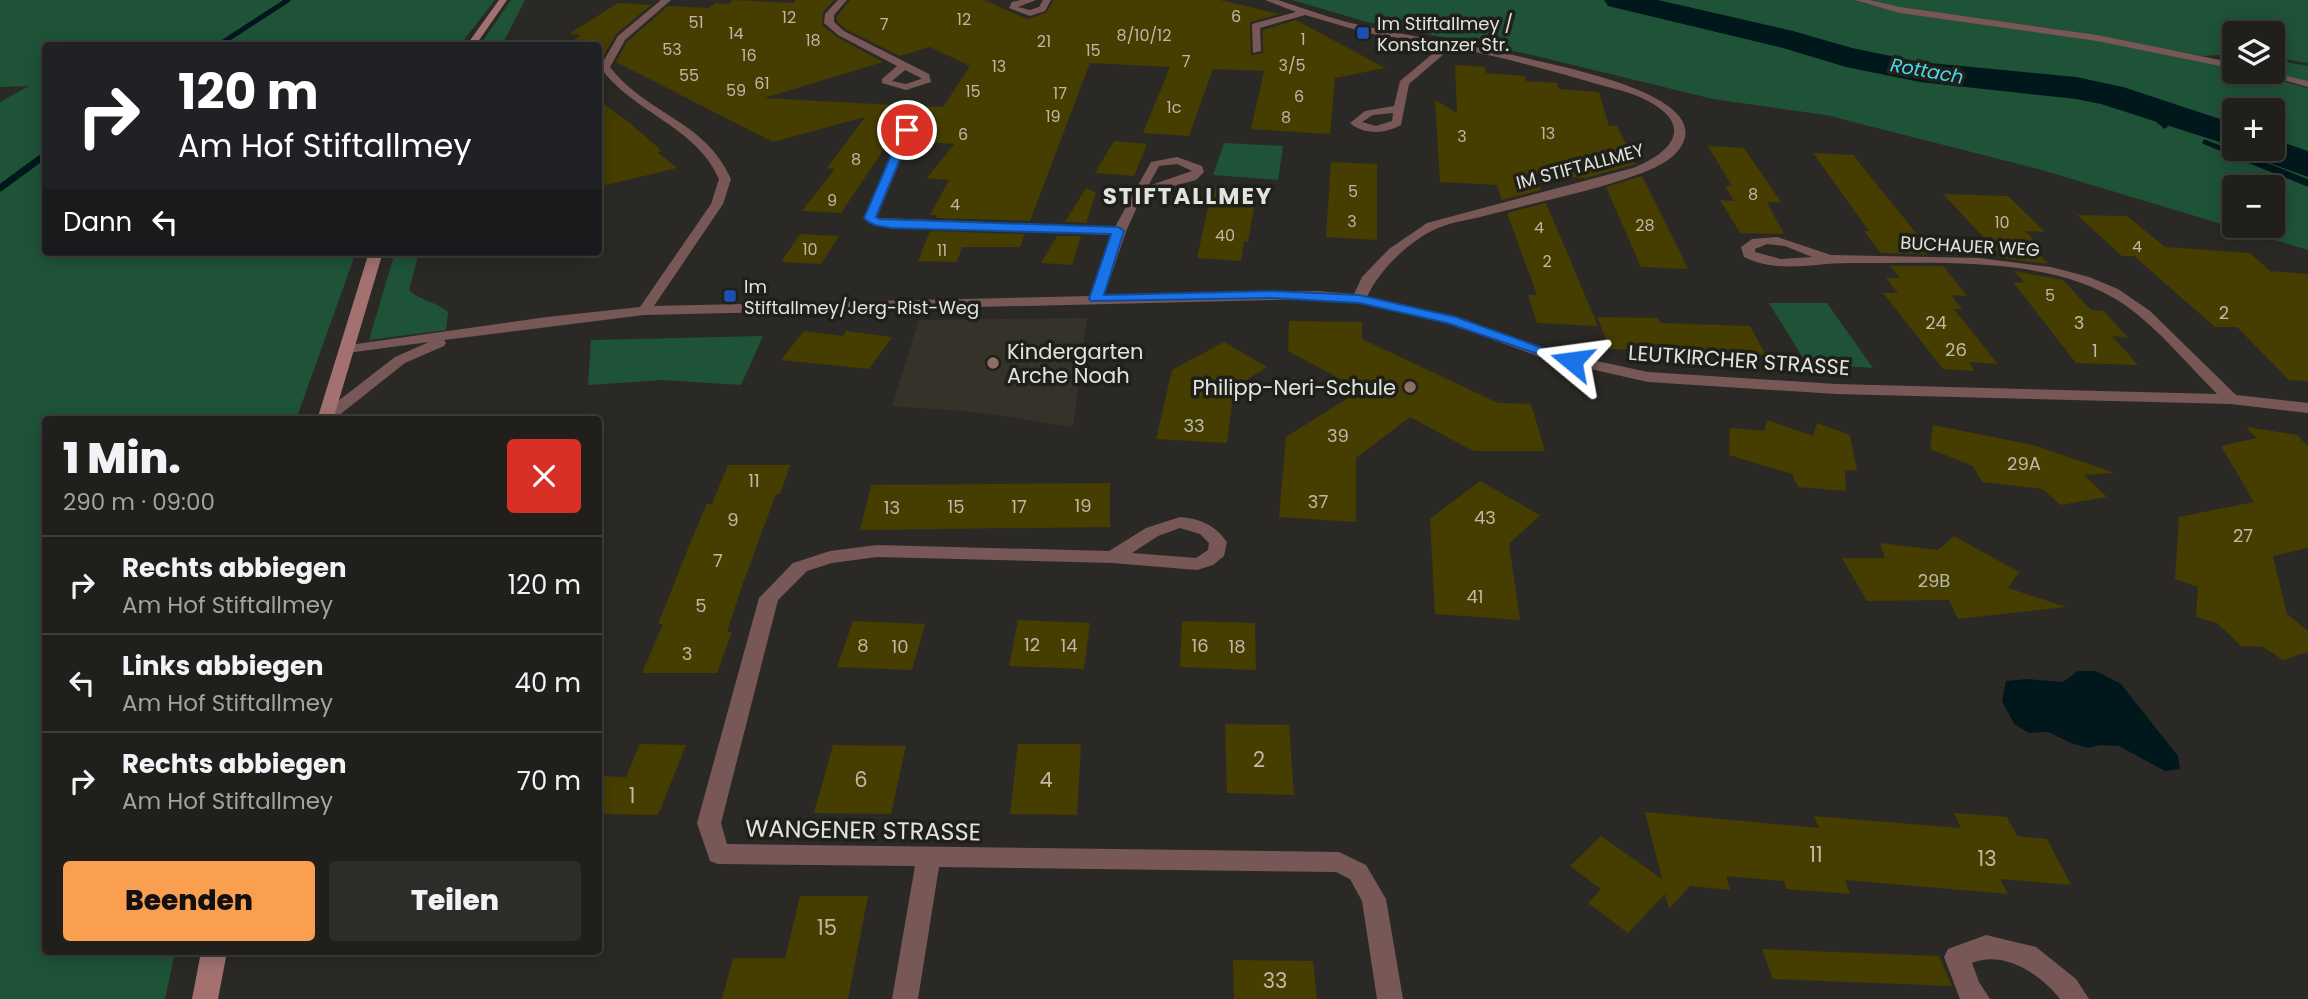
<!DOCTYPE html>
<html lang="de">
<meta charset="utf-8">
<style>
:root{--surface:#201f1c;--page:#2d2c29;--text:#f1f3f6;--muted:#a2a2a3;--line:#3d3d3b;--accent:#fa9f4f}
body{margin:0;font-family:Poppins,sans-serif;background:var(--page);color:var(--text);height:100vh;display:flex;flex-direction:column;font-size:26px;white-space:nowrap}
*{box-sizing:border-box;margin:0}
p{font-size:23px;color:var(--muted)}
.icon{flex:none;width:38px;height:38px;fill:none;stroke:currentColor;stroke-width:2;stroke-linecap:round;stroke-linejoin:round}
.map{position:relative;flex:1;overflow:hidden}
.drawer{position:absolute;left:42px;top:416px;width:560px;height:539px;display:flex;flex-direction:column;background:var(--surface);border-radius:7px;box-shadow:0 4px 18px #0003,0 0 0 2px var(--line)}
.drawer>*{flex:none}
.hud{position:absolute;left:42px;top:42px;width:560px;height:214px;border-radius:7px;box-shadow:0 4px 18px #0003,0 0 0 2px var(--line);background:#202124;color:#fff;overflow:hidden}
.buttons{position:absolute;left:2222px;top:21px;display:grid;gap:14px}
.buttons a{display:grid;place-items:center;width:63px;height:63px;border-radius:7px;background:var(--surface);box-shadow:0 4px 18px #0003,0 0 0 2px var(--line);font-size:35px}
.pin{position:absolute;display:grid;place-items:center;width:60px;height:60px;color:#fff;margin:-30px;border:4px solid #fff;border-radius:50%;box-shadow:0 2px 7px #0007}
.me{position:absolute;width:77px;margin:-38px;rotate:286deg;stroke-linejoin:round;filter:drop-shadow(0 0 5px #0008)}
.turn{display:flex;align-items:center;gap:24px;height:147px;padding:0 21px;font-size:32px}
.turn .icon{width:91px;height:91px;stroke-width:2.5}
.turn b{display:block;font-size:49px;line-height:60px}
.then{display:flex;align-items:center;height:66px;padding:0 21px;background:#0003;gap:14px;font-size:26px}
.round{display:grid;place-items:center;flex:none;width:74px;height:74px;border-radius:7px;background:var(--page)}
.summary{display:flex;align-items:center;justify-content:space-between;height:119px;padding:0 21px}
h1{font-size:42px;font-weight:800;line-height:52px}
.button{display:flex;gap:14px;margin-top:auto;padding:14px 21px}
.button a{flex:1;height:80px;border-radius:7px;background:var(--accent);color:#111;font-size:28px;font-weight:800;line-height:80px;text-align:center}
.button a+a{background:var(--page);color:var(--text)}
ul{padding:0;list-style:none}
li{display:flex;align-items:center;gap:21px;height:98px;padding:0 21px;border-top:2px solid var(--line)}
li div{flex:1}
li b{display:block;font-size:26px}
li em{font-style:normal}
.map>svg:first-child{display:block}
.built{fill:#353329}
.green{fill:#1e5338;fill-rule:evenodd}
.water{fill:#00181c}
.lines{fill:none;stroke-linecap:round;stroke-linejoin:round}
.stream-far1{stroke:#00181c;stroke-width:5}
.stream{stroke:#00181c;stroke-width:7}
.river{fill:#00181c;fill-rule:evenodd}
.building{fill:#463d00}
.street{fill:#785857;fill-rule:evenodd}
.secondary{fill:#a37270;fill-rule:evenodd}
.route{fill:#1a73e8;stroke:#114b97;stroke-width:2}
.transit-dot{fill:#1a4fb4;stroke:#20201b;stroke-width:2.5}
.education-dot{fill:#8d6e63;stroke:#20201b;stroke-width:2.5}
.labels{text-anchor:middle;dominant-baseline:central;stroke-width:7;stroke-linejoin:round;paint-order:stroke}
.far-number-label{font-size:16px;fill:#bbb9a7}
.far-poi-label{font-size:18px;fill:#e2e2df;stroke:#20201b;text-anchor:start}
.far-street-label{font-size:18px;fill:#e2e2df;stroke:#20201b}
.number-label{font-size:18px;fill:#bbb9a7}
.far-water-label{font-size:19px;font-style:italic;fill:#48d9ed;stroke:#20201b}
.poi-label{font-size:21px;fill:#e2e2df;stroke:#20201b;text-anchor:start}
.street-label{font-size:21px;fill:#e2e2df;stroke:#20201b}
.near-number-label{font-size:21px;fill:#bbb9a7}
.far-district-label{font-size:23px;font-weight:bold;letter-spacing:2px;fill:#e2e2df;stroke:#20201b}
.near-street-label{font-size:24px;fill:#e2e2df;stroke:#20201b}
</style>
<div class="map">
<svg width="2308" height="999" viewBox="0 0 2308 999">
<rect width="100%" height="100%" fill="#2a2925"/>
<polygon class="built" points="1087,318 1073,427 975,412 892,406 919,320"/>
<g class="green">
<polygon points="0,0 495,0 460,45 46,46 46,252 356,252 296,420 46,420 46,952 175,952 165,999 0,999 0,102 29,86 0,87"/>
<polygon points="511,0 525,0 502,45 480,45"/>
<path d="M1292 0H1852C1900 14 1949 19 1998 26 2077 37 2158 49 2235 69V72H2247L2308 88V250L2042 170 1826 115 1713 99 1532 55 1367 22ZM2235 110H2273V149H2235ZM2235 187H2273V226H2235Z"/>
<polygon points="1865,0 2308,0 2308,63 2273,57 2273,33 2235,33 2235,54 2202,56 2057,29 1900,8"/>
<polygon points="2273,60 2308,66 2308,82 2266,72 2273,72"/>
<polygon points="1224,143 1283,146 1278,180 1213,175"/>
<path d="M395 252H419L409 290C421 302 436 301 448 312L446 330 369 340Z"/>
<polygon points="1769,303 1827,303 1873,368 1806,363"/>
<polygon points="763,336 741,385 663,380 588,385 591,340"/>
</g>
<polygon class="water" points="2078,671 2096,671 2121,684 2178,756 2180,769 2165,771 2119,746 2100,745 2088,748 2071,743 2048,732 2029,733 2014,724 2002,701 2006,681 2027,679 2063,682"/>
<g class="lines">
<g class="stream-far1">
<polyline points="217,46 288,0"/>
<polyline points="2140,105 2165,126"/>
<polyline points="2205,142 2249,160"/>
<polyline points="38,160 46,154"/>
</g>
<g class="stream">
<polyline points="2245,158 2308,183"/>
<polyline points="0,188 41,158"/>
</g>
<g class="river">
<polygon points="1604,0 1658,0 1793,31 1852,48 1920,62 2076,77 2123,87 2235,124 2235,147 2101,104 2076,99 1920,82 1846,67 1783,48 1608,6"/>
<polygon points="2273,139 2308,151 2308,177 2253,157 2248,149 2273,149"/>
</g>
</g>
<g class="building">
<polygon points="733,0 793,3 796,0 834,0 823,12 822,25 837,37 883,62 764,98 912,106 895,140 890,140 841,213 802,211 835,169 827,168 865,117 773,142 616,62 627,42 668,6 709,8 716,3 728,4"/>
<polygon points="850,0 984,0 1027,19 1046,13 1054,0 1220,0 1280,14 1250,22 1251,55 1263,53 1263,30 1296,20 1385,68 1335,78 1330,134 1251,129 1264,71 1213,69 1189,136 1143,133 1170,67 1090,63 1030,221 936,218 937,215 930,215 949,180 927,178 954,144 911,141 924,110 923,106 943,107 970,66 930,47 900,56 845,29 837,21 837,16"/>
<polygon points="618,3 651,5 616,34 604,55 598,53 598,46 565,46 581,35 569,34"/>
<polygon points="1455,65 1485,67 1486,73 1525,76 1526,81 1557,83 1559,89 1599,92 1609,126 1617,126 1636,164 1585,178 1535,175 1541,190 1502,200 1497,185 1440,182 1435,100 1457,113"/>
<polygon points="598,100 631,124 662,151 657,152 677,168 598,187"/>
<polygon points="1114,141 1147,144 1134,176 1095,173"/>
<polygon points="1708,146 1744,148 1781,202 1767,202 1784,234 1740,233 1720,200 1734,201 1725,186 1732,186"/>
<polygon points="1813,153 1853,155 1933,254 1881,253 1864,231 1869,231"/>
<polygon points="1331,162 1377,164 1377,240 1326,237"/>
<polygon points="1642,176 1663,218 1688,269 1641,267 1606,187"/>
<polygon points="1216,187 1257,189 1248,242 1244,241 1241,261 1197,258 1209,203 1212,203"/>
<polygon points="1086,188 1096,193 1086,223 1065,222"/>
<polygon points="1943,194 2008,196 2045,232 2025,231 2044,250 2036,250 2048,264 2003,258"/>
<polygon points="1546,203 1563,243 1598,326 1537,323 1528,295 1537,295 1507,213"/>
<polygon points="2077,215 2127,216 2165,247 2250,253 2270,271 2308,274 2308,381 2289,380 2237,327 2215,327 2134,256 2122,256"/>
<polygon points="930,231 1025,234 1020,247 962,247 957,262 918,261"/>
<polygon points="800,234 839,236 821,264 781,262"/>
<polygon points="1057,236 1081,236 1072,265 1041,263"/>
<polygon points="1890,266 1943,266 1967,296 1951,295 1962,309 1954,309 1998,364 1969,362 1974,371 1943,369 1883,293 1898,293 1886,278 1900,278"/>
<polygon points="2014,271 2063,280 2091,310 2104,311 2128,338 2112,336 2138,365 2076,363 2013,282 2025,283"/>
<polygon points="1597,317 1658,318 1660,323 1750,326 1766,355 1610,349"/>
<polygon points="1289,321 1362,322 1362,339 1498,403 1531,404 1545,451 1473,451 1410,417 1356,458 1356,522 1279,517 1286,437 1361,390 1288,351"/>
<polygon points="804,331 843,336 846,331 892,337 869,369 781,360"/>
<polygon points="1224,342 1267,367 1234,388 1227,443 1156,439 1172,370"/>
<polygon points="1767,420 1813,436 1817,423 1850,435 1857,471 1845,470 1846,491 1798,487 1792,474 1729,455 1730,428 1764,431"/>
<polygon points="1933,425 2033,445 2115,473 2084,475 2107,497 2061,505 2042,489 1982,482 1973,466 1930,449"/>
<polygon points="2246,427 2297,435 2308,446 2308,548 2273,556 2287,614 2308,631 2308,652 2283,660 2263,647 2241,646 2217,623 2196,617 2198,587 2175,579 2179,517 2254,502 2221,446 2257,438"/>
<polygon points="728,465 790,465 780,494 776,494 742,586 727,632 732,632 717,673 642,673 663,624 658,624 693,536 707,504 712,504"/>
<polygon points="1480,481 1540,515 1509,544 1520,620 1435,614 1430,519"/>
<polygon points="1110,483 1110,527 860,530 871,485"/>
<polygon points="1954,536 2019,572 2008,588 2066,607 1958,619 1949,600 1867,601 1842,558 1885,558 1880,543 1938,550"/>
<polygon points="1018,620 1090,623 1084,669 1009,666"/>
<polygon points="853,621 925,624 912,670 837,667"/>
<polygon points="1182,621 1255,623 1256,670 1180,667"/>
<polygon points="1225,724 1289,725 1294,795 1227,793"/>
<polygon points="640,744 686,745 658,815 598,814 598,776 626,777"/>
<polygon points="1018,744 1081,744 1077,815 1010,814"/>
<polygon points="833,745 906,746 891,814 814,813"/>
<polygon points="1645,812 1819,828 1814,816 1961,828 1954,813 2007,817 2017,836 2047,839 2071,885 2000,879 2008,894 1845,880 1850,894 1786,889 1784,881 1726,876 1730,890 1690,886 1669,909 1665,894 1628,933 1588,903 1601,889 1570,866 1601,836 1662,879"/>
<polygon points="800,896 868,896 848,999 722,999 733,958 785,958"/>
<polygon points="1762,949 1939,956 1952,986 1773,979"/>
<polygon points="1233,960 1313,961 1317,999 1234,999"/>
</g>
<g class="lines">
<g class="street">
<path d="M661 0H671L625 40 610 67C647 115 705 120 731 179L723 204 654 306 1090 296 1112 235 876 226 864 218 912 109 917 106 922 109 877 217 879 218 1115 227 1151 162 1177 157 1202 166 1204 172 1196 180 1143 194 1127 229 1104 296 1317 291 1354 294 1362 277 1389 249 1427 223 1633 168C1670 153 1696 127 1648 101 1632 92 1614 89 1597 84 1549 70 1501 57 1452 47L1409 84 1401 125C1385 134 1364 135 1350 123L1365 111 1394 106 1400 81 1443 45 1367 33 1305 15 1260 28 1261 51 1253 53 1252 24 1296 12 1265 0H1278C1308 10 1338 21 1369 27 1423 39 1477 46 1530 59 1562 67 1695 92 1685 137 1681 156 1658 167 1642 173 1591 192 1536 202 1484 216 1469 220 1452 222 1438 228 1411 239 1378 271 1367 297L1456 317 1555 352 1648 372 1836 384 2217 394C2187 364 2160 330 2125 305 2051 254 1935 264 1849 263 1813 263 1778 274 1744 257L1741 247 1752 239 1777 237 1831 255 1979 258 2051 267 2089 277 2118 289 2150 311 2236 395 2308 403V413L2231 404 1836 394 1648 382 1546 359 1447 323 1359 303 1317 299 644 315 444 340 446 343 444 346 405 363 333 420H319L320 415 395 357 429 342 347 353 340 349 342 346 547 317 640 307 711 204 719 179C696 126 633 113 600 67L618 36ZM1393 113 1392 121 1376 126 1362 122 1373 115ZM1177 164 1192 171 1148 186 1159 166ZM1767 244 1785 246 1812 257 1781 259 1755 252V249Z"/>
<path d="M838 0H847L834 15V22L844 31 929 74 931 82 906 90 882 83V79L897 66 838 35 824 23 825 14ZM905 70 921 78V79L906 84 892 81Z"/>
<polygon points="1021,0 1036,0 1018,7 1030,10 1039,7 1043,0 1051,0 1045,11 1030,16 1009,8 1012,2"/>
<polygon points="1854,0 1869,0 1900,7 2097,35 2235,63 2235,69 2097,41 1900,13"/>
<polygon points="2255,72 2271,72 2308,81 2308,87"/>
<path d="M1180 517C1201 519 1215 525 1227 542L1224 556 1213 565 1197 570 1113 563 877 557 832 563 807 571 778 600 721 823 727 844 1339 852 1366 865 1386 899 1403 999H1377L1362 901 1350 879 1336 872 939 867 918 999H892L915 866 718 864 710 861 697 823 759 598 793 563 830 551 877 545 1109 551 1146 528ZM1180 528 1200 534 1209 543 1208 550 1196 558 1132 553 1158 536Z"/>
<path d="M1986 935 2036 947 2076 979 2089 999H2060C2040 974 2004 950 1972 963L1979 982 1990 999H1960L1944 957 1948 949Z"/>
</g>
<g class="secondary">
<polygon points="499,0 507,0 475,46 466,46"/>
<polygon points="369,252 383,252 333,420 317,420"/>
<polygon points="201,952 227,952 218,999 192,999"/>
</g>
</g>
<path class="route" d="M907 127 912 130 876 217 880 219 1118 227 1124 231 1104 295 1272 291 1359 295 1456 317 1579 361 1572 365 1567 364 1447 323 1359 303 1272 298 1091 301 1089 299 1111 234 891 228C881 226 871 226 864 218L902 130Z"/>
<g class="transit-dot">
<rect x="1356" y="26" width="14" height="14" rx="3.5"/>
<rect x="723" y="289" width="14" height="14" rx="3.5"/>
</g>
<g class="education-dot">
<circle cx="993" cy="363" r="7"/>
<circle cx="1410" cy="387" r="7"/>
</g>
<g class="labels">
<g class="far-number-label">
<text x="1236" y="16">6</text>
<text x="789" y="17">12</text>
<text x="964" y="19">12</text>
<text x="696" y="22">51</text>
<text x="884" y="24">7</text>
<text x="736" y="33">14</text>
<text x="1144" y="35">8/10/12</text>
<text x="1303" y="39">1</text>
<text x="813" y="40">18</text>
<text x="1044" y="41">21</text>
<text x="672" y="49">53</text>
<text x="1093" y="50">15</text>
<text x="749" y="55">16</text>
<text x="1186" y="61">7</text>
<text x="1292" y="65">3/5</text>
<text x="999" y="66">13</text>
<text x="689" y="75">55</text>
<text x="762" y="83">61</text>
<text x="736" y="90">59</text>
<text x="973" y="91">15</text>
<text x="1060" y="93">17</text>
<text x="1299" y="96">6</text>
<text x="1174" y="107">1c</text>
<text x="1053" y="116">19</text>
<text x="1286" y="117">8</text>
<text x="1548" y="133">13</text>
<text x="963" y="134">6</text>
<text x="1462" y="136">3</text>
<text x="856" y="159">8</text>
<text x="1353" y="191">5</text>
<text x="1753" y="194">8</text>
<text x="832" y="200">9</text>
<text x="955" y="204">4</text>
<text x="1352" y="221">3</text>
<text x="2002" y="222">10</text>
<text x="1645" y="225">28</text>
<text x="1539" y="227">4</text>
<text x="1225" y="235">40</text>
<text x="2137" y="246">4</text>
<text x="810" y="249">10</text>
<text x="942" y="250">11</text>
<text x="1547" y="261">2</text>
<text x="2050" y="295">5</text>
</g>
<g class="far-poi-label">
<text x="1377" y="23">Im Stiftallmey /<tspan x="1377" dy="21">Konstanzer Str.</tspan></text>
<text x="744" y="286">Im<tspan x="744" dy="21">Stiftallmey/Jerg-Rist-Weg</tspan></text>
</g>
<g class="far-street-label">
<text transform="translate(1580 166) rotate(-15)">IM STIFTALLMEY</text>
<text transform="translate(1970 246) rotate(3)">BUCHAUER WEG</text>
</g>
<g class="number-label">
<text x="2224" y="312">2</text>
<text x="1936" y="322">24</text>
<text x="2079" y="322">3</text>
<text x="1956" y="349">26</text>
<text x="2095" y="350">1</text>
<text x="1194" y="425">33</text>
<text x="1338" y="435">39</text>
<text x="2024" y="463">29A</text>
<text x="754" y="480">11</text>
<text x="1318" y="501">37</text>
<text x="1083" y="505">19</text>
<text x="956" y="506">15</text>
<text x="1019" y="506">17</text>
<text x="892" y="507">13</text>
<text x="1485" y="517">43</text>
<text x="733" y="519">9</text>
<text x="2243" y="535">27</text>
<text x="718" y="560">7</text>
<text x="1934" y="580">29B</text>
<text x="1475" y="596">41</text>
<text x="701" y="605">5</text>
<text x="1032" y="644">12</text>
<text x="863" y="645">8</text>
<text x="1069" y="645">14</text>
<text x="1200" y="645">16</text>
<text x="900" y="646">10</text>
<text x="1237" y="646">18</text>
<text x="687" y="653">3</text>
</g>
<g class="far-water-label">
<text transform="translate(1927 71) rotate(10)">Rottach</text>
</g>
<g class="poi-label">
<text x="1007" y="351">Kindergarten<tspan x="1007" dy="24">Arche Noah</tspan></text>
<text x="1396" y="387" text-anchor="end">Philipp-Neri-Schule</text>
</g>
<g class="street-label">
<text transform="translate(1739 360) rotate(4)">LEUTKIRCHER STRASSE</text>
</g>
<g class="near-number-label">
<text x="1259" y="759">2</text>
<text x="861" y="779">6</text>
<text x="1046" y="779">4</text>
<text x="632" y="795">1</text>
<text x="1816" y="854">11</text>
<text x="1987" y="858">13</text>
<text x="827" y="927">15</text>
<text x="1275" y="980">33</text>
</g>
<g class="far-district-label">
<text x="1188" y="196">STIFTALLMEY</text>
</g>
<g class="near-street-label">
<text transform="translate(863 830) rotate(1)">WANGENER STRASSE</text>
</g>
</g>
</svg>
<div class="buttons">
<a><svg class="icon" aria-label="layers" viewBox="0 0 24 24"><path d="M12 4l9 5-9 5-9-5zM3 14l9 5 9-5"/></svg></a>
<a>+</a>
<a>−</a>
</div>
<div class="pin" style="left:907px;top:130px;background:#d93025"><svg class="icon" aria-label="arrive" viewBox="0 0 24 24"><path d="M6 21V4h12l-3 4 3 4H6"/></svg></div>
<svg class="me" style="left:1572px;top:361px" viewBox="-20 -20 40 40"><path d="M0-17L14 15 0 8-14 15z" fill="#1a73e8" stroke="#fff" stroke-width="4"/></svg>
<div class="hud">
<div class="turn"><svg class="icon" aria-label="right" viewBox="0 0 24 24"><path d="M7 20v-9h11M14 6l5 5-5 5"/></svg><div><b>120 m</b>Am Hof Stiftallmey</div></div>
<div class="then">Dann<svg class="icon" aria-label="left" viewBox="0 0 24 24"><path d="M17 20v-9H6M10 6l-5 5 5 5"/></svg></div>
</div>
<section class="drawer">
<div class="summary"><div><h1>1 Min.</h1><p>290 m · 09:00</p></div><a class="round" style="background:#d93025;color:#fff"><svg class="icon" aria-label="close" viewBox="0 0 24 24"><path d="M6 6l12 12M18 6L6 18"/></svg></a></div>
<ul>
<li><svg class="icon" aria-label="right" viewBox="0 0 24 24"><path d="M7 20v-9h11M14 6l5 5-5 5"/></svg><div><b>Rechts abbiegen</b><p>Am Hof Stiftallmey</p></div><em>120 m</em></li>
<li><svg class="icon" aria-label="left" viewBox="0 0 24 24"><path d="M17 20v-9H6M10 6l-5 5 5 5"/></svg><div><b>Links abbiegen</b><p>Am Hof Stiftallmey</p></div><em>40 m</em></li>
<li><svg class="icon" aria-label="right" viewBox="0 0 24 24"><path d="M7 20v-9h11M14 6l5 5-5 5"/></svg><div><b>Rechts abbiegen</b><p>Am Hof Stiftallmey</p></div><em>70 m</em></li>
</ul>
<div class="button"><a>Beenden</a><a>Teilen</a></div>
</section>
</div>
